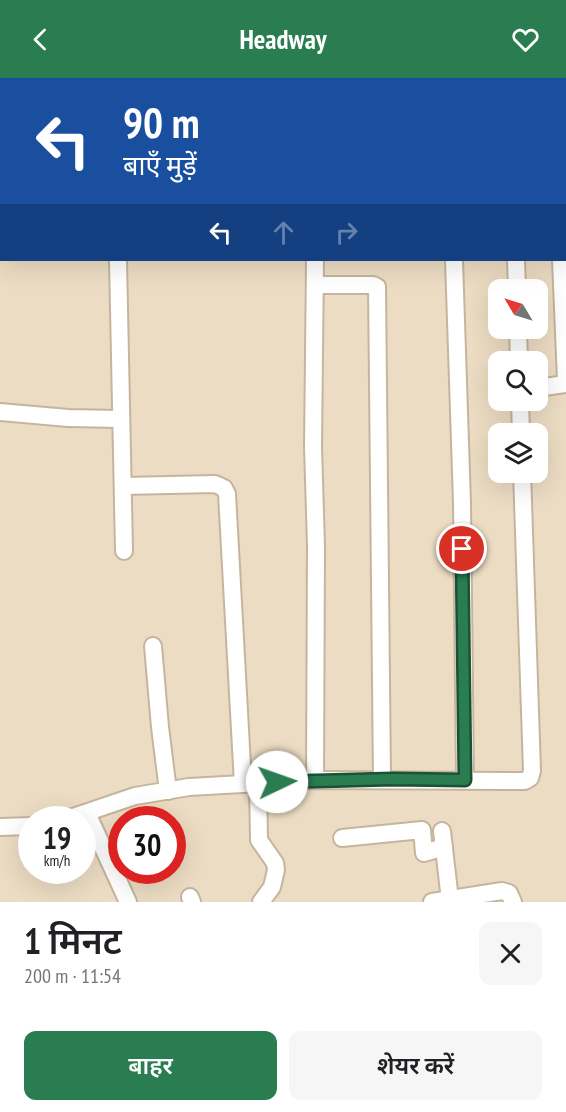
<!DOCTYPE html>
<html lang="hi">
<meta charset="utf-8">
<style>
:root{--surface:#fff;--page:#f6f6f6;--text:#202124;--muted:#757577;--accent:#297d50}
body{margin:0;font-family:"PT Sans Narrow","Noto Sans Devanagari",sans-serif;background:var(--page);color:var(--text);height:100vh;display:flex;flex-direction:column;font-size:22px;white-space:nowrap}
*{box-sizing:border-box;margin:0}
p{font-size:20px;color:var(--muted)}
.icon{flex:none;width:33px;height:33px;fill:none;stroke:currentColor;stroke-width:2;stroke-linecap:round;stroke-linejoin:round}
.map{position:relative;height:824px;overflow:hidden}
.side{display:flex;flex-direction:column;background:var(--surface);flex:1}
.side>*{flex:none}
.top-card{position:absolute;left:0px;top:0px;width:567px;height:183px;box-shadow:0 6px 24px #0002;background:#1a4fa0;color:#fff;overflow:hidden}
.needle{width:39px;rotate:308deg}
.fabs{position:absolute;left:488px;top:201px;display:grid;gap:12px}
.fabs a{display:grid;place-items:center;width:60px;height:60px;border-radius:12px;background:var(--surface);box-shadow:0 6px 24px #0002;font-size:30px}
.speed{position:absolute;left:18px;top:728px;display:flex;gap:12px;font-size:30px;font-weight:700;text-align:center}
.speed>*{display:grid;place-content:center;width:78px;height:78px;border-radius:50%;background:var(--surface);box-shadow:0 6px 24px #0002;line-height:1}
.speed small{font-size:15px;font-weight:400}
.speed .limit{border:9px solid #d22;background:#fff;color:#111}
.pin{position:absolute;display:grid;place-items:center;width:51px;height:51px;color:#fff;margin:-26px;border:3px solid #fff;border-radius:50%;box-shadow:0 2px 6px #0007}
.me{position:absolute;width:66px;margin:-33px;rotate:87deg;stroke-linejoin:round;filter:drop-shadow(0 0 4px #0008)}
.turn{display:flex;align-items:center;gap:21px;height:126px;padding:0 24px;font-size:27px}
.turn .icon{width:78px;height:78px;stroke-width:2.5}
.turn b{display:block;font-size:42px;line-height:51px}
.lanes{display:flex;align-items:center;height:57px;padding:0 24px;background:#0003;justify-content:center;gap:30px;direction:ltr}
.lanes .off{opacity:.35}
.round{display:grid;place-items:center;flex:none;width:63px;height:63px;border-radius:12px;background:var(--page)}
.headline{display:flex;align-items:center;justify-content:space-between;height:102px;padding:0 24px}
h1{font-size:36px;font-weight:600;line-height:45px}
.button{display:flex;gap:12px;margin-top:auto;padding:12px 24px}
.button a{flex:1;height:69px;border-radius:12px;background:var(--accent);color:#fff;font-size:24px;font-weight:600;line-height:69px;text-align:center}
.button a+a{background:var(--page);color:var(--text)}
header{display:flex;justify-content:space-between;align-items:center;height:78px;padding:0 24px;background:var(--accent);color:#fff;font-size:27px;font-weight:600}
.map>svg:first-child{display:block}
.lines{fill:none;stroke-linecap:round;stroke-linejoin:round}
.minor-casing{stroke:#c5b59d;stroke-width:20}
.primary-casing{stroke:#c5b59d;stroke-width:28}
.minor{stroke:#fff;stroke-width:16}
.primary{stroke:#fff;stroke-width:26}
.route-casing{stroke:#1b5134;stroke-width:15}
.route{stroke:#297d50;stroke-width:10}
</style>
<header><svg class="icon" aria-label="back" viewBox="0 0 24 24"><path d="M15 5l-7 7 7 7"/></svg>Headway<svg class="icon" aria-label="heart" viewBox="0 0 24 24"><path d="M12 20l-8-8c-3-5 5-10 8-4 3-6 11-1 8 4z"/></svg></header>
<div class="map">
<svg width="566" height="824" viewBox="0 0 566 824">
<rect width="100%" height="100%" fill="#ecdcc3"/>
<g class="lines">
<defs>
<g id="minor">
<polyline points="447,0 447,2"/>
<polyline points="527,0 527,2"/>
<polyline points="210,2 211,0"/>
<polyline points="316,2 316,0"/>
<polyline points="118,182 124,473"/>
<polyline points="454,182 462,425 465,702"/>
<polyline points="516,182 517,212"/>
<polyline points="561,182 566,303"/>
<polyline points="315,207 373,207 377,209 382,701"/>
<polyline points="518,250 519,284"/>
<polyline points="537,310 566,306"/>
<polyline points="520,322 521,356"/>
<polyline points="0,334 68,340 120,341"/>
<polyline points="124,408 215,406 224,410 227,416 243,706"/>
<polyline points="153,568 160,649 168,713"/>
<polyline points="315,702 316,468 313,369 315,182"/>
<polyline points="258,705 259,762 275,785 276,792 272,809 261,824"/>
<polyline points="87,735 128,824"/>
<polyline points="67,741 135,718 189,709 315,702 525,703 530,700 532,693 522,394"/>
<polyline points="0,749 32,748"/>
<polyline points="442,753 450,822"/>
<polyline points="342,760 422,752 424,775 444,769"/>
<polyline points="190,819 192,824"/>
<polyline points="432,824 502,813 509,815 513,824"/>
</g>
<polyline id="primary" points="0,14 2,10"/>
</defs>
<use href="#minor" class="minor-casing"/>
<use href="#primary" class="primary-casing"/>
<use href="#minor" class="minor"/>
<use href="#primary" class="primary"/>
</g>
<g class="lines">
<defs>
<polyline id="route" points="277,704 393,701 465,702 462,471"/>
</defs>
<use href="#route" class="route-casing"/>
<use href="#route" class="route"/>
</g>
</svg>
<div class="fabs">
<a><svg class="needle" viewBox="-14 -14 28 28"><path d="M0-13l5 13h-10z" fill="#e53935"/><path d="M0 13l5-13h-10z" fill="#757577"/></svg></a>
<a><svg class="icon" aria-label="search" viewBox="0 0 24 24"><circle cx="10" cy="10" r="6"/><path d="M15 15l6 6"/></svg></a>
<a><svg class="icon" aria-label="layers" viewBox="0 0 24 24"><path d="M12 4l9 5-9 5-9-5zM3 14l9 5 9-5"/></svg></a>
</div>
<div class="speed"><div>19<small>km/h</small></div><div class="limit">30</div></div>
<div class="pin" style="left:462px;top:471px;background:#d93025"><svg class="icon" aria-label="arrive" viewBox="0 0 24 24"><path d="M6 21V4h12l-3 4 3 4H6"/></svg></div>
<svg class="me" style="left:277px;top:704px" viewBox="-20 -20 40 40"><circle r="19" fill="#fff"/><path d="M0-13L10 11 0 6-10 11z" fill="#297d50"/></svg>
<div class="top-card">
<div class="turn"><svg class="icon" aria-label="left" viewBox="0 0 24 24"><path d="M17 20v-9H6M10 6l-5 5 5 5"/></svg><div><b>90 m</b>बाएँ मुड़ें</div></div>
<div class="lanes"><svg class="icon" aria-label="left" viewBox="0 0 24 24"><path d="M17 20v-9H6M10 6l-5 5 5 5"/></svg><svg class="icon off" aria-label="ahead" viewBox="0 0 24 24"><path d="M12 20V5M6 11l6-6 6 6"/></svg><svg class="icon off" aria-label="right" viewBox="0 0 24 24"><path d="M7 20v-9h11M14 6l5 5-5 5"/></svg></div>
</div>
</div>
<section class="side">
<div class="headline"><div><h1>1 मिनट</h1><p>200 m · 11:54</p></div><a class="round"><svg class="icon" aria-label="close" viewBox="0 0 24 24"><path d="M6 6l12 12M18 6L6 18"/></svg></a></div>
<div class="button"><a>बाहर</a><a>शेयर करें</a></div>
</section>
